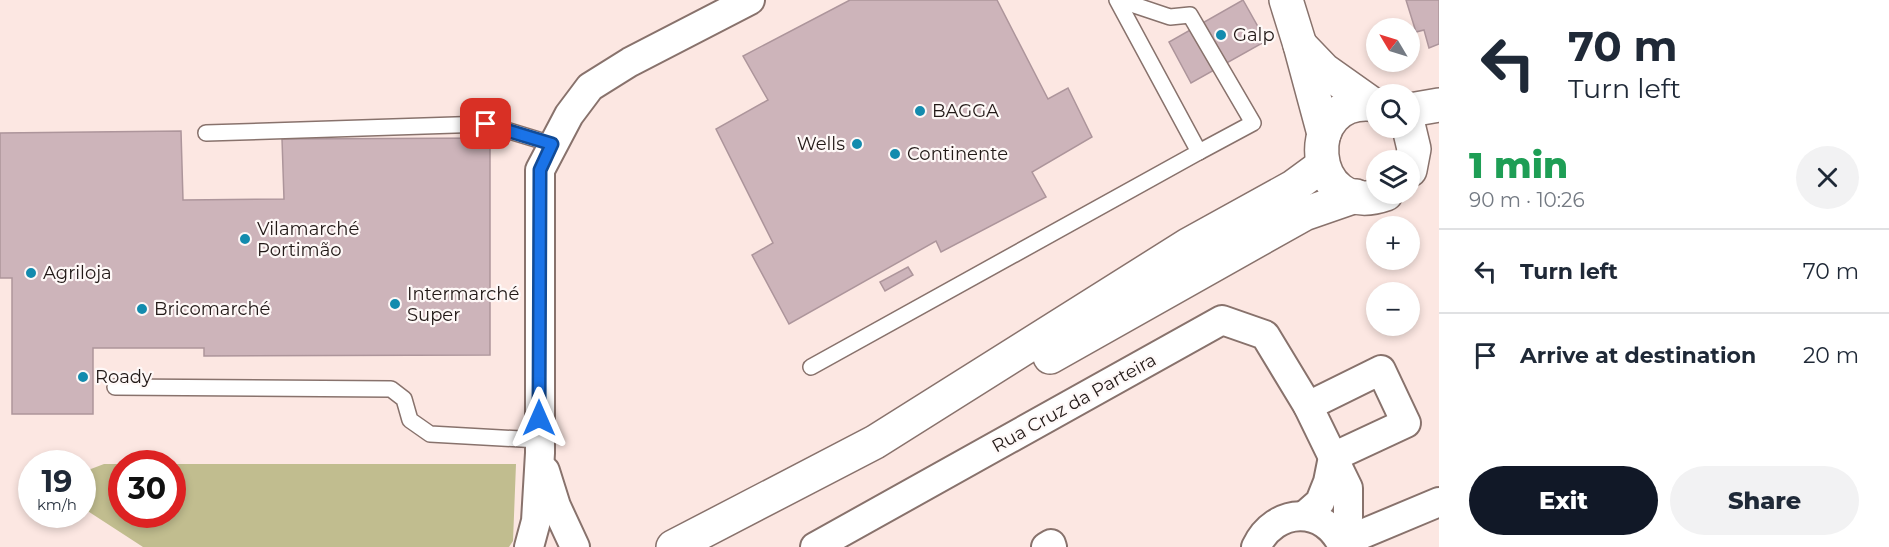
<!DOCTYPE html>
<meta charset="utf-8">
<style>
:root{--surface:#fff;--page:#f2f2f3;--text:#1f2937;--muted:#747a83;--line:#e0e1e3;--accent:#111827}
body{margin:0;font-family:Montserrat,sans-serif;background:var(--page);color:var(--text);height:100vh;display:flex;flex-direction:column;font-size:22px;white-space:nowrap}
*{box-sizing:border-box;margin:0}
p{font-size:20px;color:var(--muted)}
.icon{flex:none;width:33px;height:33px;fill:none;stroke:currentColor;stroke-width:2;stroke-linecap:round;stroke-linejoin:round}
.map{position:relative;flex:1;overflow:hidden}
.side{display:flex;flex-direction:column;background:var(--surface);width:450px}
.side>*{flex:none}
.top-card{background:#fff;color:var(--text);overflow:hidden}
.needle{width:39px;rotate:308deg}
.buttons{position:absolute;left:1366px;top:18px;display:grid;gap:12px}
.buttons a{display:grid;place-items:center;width:54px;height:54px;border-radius:50%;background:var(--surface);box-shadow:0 3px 9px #0003;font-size:30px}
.speed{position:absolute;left:18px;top:450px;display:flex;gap:12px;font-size:30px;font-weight:700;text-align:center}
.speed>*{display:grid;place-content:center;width:78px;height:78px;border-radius:50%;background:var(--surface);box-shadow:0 3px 9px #0003;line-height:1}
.speed small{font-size:15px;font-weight:400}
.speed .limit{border:9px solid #d22;background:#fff;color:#111}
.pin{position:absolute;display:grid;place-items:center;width:51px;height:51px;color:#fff;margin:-26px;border-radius:12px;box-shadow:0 3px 9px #0006}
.me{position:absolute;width:66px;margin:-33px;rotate:0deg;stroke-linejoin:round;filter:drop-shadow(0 0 4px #0008)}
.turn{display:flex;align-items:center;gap:21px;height:126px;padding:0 30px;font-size:27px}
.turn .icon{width:78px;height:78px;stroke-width:2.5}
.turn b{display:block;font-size:42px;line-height:51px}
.round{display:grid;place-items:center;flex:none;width:63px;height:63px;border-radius:32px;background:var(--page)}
.head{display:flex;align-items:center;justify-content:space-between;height:102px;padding:0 30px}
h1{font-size:36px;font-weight:800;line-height:45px;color:#1e9e55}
.button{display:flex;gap:12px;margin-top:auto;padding:12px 30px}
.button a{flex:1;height:69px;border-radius:36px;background:var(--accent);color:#fff;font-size:24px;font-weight:800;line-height:69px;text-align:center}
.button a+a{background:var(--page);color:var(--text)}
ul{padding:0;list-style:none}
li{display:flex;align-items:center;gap:18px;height:84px;padding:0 30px;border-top:2px solid var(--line)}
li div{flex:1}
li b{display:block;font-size:22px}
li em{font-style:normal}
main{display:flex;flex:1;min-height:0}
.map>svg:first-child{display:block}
.green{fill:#c1bd8f}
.building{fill:#cdb4ba;stroke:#ad959b;stroke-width:1.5}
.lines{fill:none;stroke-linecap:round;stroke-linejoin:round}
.service-casing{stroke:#88726c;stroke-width:18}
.minor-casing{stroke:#88726c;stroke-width:32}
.tertiary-casing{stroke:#88726c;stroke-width:36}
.secondary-casing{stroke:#88726c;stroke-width:36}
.service{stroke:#fff;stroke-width:15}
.minor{stroke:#fff;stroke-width:28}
.tertiary{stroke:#fff;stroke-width:33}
.secondary{stroke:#fff;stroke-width:33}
.route-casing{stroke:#114b97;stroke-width:15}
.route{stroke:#1a73e8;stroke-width:10}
.poi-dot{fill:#138bae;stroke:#fef8f7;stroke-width:2}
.labels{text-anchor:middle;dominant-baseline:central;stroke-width:4.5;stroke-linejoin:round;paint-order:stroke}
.poi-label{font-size:18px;fill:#221917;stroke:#fef8f7;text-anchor:start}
.street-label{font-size:18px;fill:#221917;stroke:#fef8f7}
</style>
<main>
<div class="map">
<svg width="1439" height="547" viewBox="0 0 1439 547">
<rect width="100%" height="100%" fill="#fce7e2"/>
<polygon class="green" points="104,464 121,464 122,514 172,514 173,464 516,464 513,541 509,547 143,547 83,508 83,472"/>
<g class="building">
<polygon points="850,0 997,0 1048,99 1068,88 1092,137 1032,172 1046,197 941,252 936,241 789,324 752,255 773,243 716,129 768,100 743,56"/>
<polygon points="1243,0 1266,41 1191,83 1169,42"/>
<polygon points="1406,0 1439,0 1439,44 1429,48 1424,30 1416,32"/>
<polygon points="181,131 183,200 284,199 282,139 490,138 490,355 204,356 204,348 93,348 93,414 12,414 12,278 0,278 0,133"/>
<polygon points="908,267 913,275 885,291 880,282"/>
</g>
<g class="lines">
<defs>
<g id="service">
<polyline points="1119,0 1170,17 1190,15 1253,123 1199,152"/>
<polyline points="206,133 486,124 552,144"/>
<polyline points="811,367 1199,152 1117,0"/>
<polyline points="115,387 391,389 404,399 410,420 430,434 539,440"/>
</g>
<g id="minor">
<polyline points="1308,406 1381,370 1406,423 1333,457"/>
<polyline points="545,471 556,506 575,547"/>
<polyline points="1304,516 1320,502 1328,482 1333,457"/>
<polyline points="529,547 536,521 540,453 540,170 569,115 590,87 630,62 750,0"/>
<polyline points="815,547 1222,320 1265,335 1308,406 1348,488 1348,518 1339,537"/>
<polyline points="1046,547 1051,544 1052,547"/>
<path d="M1256 547C1275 507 1325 505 1343 547"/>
<polyline points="1346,547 1360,535 1439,502"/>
</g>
<g id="tertiary">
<polyline points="1286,0 1300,45 1324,134"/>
<polyline points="1300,45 1324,70 1372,104"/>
</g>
<g id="secondary">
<path d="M1377 105C1297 92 1307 222 1386 194"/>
<polyline points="1410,110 1439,105"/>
<polyline points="1409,128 1414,149 1410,170"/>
<polyline points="1050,357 1304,214 1356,196"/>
<polyline points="673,547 875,442 1188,245 1293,187 1323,165"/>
</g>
</defs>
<use href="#service" class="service-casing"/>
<use href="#minor" class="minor-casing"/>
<use href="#tertiary" class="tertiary-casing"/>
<use href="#secondary" class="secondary-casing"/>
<use href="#service" class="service"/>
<use href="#minor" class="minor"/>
<use href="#tertiary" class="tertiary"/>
<use href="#secondary" class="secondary"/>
</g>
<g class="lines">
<defs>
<polyline id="route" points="486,124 552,144 540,170 539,418"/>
</defs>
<use href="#route" class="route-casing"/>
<use href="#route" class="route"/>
</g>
<g class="poi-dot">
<circle cx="1221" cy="35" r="6"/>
<circle cx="920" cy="111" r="6"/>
<circle cx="857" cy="144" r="6"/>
<circle cx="895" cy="154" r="6"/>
<circle cx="245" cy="239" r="6"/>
<circle cx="31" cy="273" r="6"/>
<circle cx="395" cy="304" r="6"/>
<circle cx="142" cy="309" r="6"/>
<circle cx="83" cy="377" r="6"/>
</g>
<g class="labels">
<g class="poi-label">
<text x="1233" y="35">Galp</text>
<text x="932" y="111">BAGGA</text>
<text x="845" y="144" text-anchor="end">Wells</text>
<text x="907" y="154">Continente</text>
<text x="257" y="229">Vilamarché<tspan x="257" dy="21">Portimão</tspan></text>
<text x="43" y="273">Agriloja</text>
<text x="407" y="294">Intermarché<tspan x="407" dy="21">Super</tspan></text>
<text x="154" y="309">Bricomarché</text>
<text x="95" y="377">Roady</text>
</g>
<g class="street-label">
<text transform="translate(1074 403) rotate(-29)">Rua Cruz da Parteira</text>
</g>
</g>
</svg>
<div class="buttons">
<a><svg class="needle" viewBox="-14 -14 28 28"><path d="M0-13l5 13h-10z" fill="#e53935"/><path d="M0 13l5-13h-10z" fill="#747a83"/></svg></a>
<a><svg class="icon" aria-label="search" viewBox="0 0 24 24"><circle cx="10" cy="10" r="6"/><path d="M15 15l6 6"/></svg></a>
<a><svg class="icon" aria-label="layers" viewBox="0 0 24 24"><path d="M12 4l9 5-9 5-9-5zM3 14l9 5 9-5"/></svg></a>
<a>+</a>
<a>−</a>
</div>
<div class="speed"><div>19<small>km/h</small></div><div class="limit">30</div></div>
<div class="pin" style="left:486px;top:124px;background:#d93025"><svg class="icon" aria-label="arrive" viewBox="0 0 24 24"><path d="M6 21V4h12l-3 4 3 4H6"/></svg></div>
<svg class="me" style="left:539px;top:418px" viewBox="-20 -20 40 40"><path d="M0-17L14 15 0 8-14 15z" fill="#1a73e8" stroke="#fff" stroke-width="4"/></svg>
</div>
<section class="side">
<div class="top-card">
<div class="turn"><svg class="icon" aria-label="left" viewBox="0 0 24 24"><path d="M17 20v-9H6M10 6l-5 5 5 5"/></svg><div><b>70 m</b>Turn left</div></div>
</div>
<div class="head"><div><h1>1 min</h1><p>90 m · 10:26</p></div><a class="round"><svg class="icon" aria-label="close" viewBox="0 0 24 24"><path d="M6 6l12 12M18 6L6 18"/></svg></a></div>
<ul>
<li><svg class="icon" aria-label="left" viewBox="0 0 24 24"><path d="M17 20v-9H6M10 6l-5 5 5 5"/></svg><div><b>Turn left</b></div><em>70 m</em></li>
<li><svg class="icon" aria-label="arrive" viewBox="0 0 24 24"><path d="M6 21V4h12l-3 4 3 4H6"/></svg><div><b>Arrive at destination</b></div><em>20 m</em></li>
</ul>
<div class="button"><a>Exit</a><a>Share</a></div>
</section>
</main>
